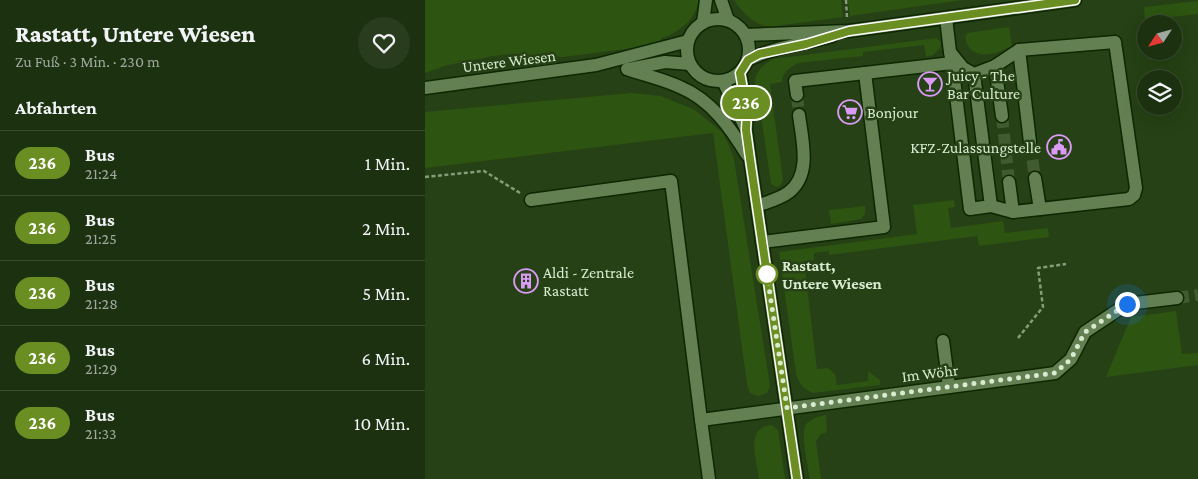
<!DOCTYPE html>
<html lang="de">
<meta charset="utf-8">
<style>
:root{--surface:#1c3110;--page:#293d1e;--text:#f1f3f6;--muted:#a0a99f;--line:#3a4c30}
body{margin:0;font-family:"Crimson Pro",serif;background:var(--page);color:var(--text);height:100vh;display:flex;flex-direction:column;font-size:19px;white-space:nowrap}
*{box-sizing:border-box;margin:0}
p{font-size:16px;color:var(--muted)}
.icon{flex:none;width:28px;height:28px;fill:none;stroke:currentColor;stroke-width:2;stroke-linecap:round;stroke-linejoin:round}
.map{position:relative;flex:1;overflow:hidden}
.drawer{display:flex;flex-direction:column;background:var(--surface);width:425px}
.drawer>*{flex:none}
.badge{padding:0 10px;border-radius:16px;font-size:18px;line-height:32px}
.needle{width:32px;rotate:234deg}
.controls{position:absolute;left:712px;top:15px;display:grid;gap:10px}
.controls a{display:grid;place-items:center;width:45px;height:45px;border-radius:50%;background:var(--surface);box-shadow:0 5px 20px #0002,0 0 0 1px var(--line);font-size:25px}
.you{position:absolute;width:25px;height:25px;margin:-12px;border:4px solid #fff;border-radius:50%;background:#1a73e8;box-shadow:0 0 0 8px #1a73e833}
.map>.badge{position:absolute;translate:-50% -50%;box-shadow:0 0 0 2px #fff}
h2{padding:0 15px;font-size:19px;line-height:45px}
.round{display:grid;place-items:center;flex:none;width:52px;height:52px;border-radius:26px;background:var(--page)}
.head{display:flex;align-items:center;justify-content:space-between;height:85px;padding:0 15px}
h1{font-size:24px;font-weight:800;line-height:38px}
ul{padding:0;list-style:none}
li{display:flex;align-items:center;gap:15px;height:65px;padding:0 15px;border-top:1px solid var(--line)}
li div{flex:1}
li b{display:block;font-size:19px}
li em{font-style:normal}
li .badge{min-width:55px;font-weight:700;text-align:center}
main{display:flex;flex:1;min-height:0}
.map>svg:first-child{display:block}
.green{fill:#2d5411}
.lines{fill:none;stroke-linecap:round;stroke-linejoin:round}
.minor-tunnel{stroke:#415a31;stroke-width:12;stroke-dasharray:12 6;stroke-linecap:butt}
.minor-casing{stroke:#0e2700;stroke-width:15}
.path{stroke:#879c7b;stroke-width:2.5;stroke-dasharray:4 2.5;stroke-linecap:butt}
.minor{stroke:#628052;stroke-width:12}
.line-casing{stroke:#fff;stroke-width:11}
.line{stroke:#6b8e23;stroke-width:8}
.walk{stroke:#d9ead1;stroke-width:5;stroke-dasharray:0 9}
.stop-dot{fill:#fff;stroke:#6b8e23;stroke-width:2.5}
.labels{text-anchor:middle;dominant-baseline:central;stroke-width:5;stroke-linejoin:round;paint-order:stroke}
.street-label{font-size:16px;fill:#d9ead1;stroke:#264115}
.poi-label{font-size:16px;fill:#d9ead1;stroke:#264115;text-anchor:start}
.stop-label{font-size:16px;font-weight:bold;fill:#d9ead1;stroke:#264115;text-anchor:start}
</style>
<main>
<section class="drawer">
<div class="head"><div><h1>Rastatt, Untere Wiesen</h1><p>Zu Fuß · 3 Min. · 230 m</p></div><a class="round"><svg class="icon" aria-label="heart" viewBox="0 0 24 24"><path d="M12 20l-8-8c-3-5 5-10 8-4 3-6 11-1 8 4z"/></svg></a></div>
<h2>Abfahrten</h2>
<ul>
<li><span class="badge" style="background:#6b8e23;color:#fff">236</span><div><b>Bus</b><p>21:24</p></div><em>1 Min.</em></li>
<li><span class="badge" style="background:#6b8e23;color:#fff">236</span><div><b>Bus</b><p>21:25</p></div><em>2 Min.</em></li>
<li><span class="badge" style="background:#6b8e23;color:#fff">236</span><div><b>Bus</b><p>21:28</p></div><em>5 Min.</em></li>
<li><span class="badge" style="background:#6b8e23;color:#fff">236</span><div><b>Bus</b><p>21:29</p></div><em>6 Min.</em></li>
<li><span class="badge" style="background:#6b8e23;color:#fff">236</span><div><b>Bus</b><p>21:33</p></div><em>10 Min.</em></li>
</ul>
</section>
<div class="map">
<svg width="773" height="479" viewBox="0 0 773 479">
<rect width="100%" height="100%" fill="#264115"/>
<!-- green -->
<g class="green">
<path d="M0 0H274C270 20 255 32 237 38L233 45 138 57 88 54 68 56 23 65 0 73Z"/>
<path d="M309 0H416L418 17 344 27C329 24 317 13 309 0Z"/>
<path d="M423 0H538L425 16Z"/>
<path d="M773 1V14L720 20 719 7Z"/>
<path d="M584 27 587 46C570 55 544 63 540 36L542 33Z"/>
<path d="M512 38 516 43 515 48 508 55 501 57 499 45 438 52V56L373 63C365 67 357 72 357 82L345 84 358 180 355 186 351 187 346 184 333 95C325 78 334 67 348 59Z"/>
<path d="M206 93 236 96 270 110 297 132 303 143 309 159 345 386 342 393 333 396 325 393 322 384 288 133 0 168V112Z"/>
<path d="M529 200 530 207 523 208 526 228 578 221 580 233 623 228 624 237 554 246 552 236 404 255V251L389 253V260L379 261 392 369 403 368 410 374 412 385 443 381V371L455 380V385L388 393C378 389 373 383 371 373L354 252 492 234 488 205Z"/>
<path d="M440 206V214L436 219 406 224 404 210Z"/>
<path d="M751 311 757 354 773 353V365L681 377 706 317Z"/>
<path d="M401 415 402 432 395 435 391 441 396 479H385C383 468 376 436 380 426 384 419 394 416 401 415Z"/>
<path d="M347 425 353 430 360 479H334C332 460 319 427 347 425Z"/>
</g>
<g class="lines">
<!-- minor-tunnel -->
<g class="minor-tunnel">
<path d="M372 95 374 115"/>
<path d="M577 116 584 182"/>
<path d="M605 142 610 178"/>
<path d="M752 298 773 295"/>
</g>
<!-- minor casing -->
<g class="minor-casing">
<g id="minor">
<path d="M296 0 303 20"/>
<path d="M521 18 525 52"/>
<circle cx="293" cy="50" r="31"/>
<path d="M278 23 281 0"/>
<path d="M321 35 424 31 650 0"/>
<path d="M594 50 605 142"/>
<path d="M323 60C348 47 379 44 407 36"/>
<path d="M527 63 545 209 566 206 549 74"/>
<path d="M570 66 577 116"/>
<path d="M202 69C219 75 238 79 255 87 286 100 305 127 322 155"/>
<path d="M204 69 240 62 265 64"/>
<path d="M315 73 322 111 321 130 325 159 372 479"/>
<path d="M298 81 320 127"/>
<path d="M0 88 171 65 263 41"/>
<path d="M372 95 370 81 527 63 525 52 538 68 549 74 570 66 594 50 690 42 711 188 709 195 704 199 588 212 566 206"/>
<path d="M610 178 615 209"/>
<path d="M584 182 588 212"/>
<path d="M106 200 246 181 276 420"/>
<path d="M332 206C342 202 355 199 364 192 387 174 377 140 374 115"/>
<path d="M337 242 459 227 440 73"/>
<path d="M518 341 524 387"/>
<path d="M284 479 276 420 630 373 646 359 660 332 702 304 752 298"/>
</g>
</g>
<!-- path -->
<g class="path">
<path d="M421 0 422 18"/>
<path d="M0 177 59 171 95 193"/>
<path d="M593 338 618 307 613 268 641 264"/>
</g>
<!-- minor -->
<use href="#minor" class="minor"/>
</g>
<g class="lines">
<!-- line casing -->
<g class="line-casing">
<path id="line" d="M372 479 325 159 321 130 322 111 315 73 323 60 334 54 381 44 424 31 650 0"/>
</g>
<!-- line -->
<use href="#line" class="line"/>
<!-- walk -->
<path class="walk" d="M342 274 362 408 630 373 646 359 660 332 702 304"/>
</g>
<!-- icons -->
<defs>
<g id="bar-ring" transform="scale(1.25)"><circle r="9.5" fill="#264115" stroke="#da9af6" stroke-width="1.5"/><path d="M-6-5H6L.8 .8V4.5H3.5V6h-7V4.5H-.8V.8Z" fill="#da9af6"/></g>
<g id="supermarket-ring" transform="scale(1.25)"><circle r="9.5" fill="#264115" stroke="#da9af6" stroke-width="1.5"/><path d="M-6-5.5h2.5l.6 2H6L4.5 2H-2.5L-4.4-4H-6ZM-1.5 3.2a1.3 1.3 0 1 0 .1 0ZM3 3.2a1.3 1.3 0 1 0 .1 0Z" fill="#da9af6"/></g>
<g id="civic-ring" transform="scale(1.25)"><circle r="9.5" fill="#264115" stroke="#da9af6" stroke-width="1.5"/><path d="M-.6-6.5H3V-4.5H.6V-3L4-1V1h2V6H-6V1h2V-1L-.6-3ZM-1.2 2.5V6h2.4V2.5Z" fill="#da9af6"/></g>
<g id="building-ring" transform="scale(1.25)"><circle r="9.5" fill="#264115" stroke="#da9af6" stroke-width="1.5"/><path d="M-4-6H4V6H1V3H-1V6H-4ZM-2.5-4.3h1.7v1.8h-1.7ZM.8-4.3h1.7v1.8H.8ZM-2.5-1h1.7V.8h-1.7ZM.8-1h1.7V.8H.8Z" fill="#da9af6"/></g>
</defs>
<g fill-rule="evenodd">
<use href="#bar-ring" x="505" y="84"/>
<use href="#supermarket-ring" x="425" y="112"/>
<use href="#civic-ring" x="634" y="147"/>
<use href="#building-ring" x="101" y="281"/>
</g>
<!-- markers -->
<circle class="stop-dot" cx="342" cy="274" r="10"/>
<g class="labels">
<!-- street labels -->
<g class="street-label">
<text transform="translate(84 61) rotate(-7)">Untere Wiesen</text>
<text transform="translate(505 373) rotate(-7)">Im Wöhr</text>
</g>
<!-- poi labels -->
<g class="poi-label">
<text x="522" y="75">Juicy - The<tspan x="522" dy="18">Bar Culture</tspan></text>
<text x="442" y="112">Bonjour</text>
<text x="616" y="147" text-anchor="end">KFZ-Zulassungstelle</text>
<text x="118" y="272">Aldi - Zentrale<tspan x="118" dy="18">Rastatt</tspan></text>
</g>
<!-- stop labels -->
<g class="stop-label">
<text x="357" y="265">Rastatt,<tspan x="357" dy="18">Untere Wiesen</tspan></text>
</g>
</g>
</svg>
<div class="controls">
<a><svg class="needle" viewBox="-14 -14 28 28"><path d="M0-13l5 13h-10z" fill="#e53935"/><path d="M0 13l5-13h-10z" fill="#a0a99f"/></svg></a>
<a><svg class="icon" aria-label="layers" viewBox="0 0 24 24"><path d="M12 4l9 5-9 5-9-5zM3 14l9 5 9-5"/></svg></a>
</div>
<div class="you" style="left:702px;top:304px"></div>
<b class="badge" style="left:321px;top:103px;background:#6b8e23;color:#fff">236</b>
</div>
</main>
